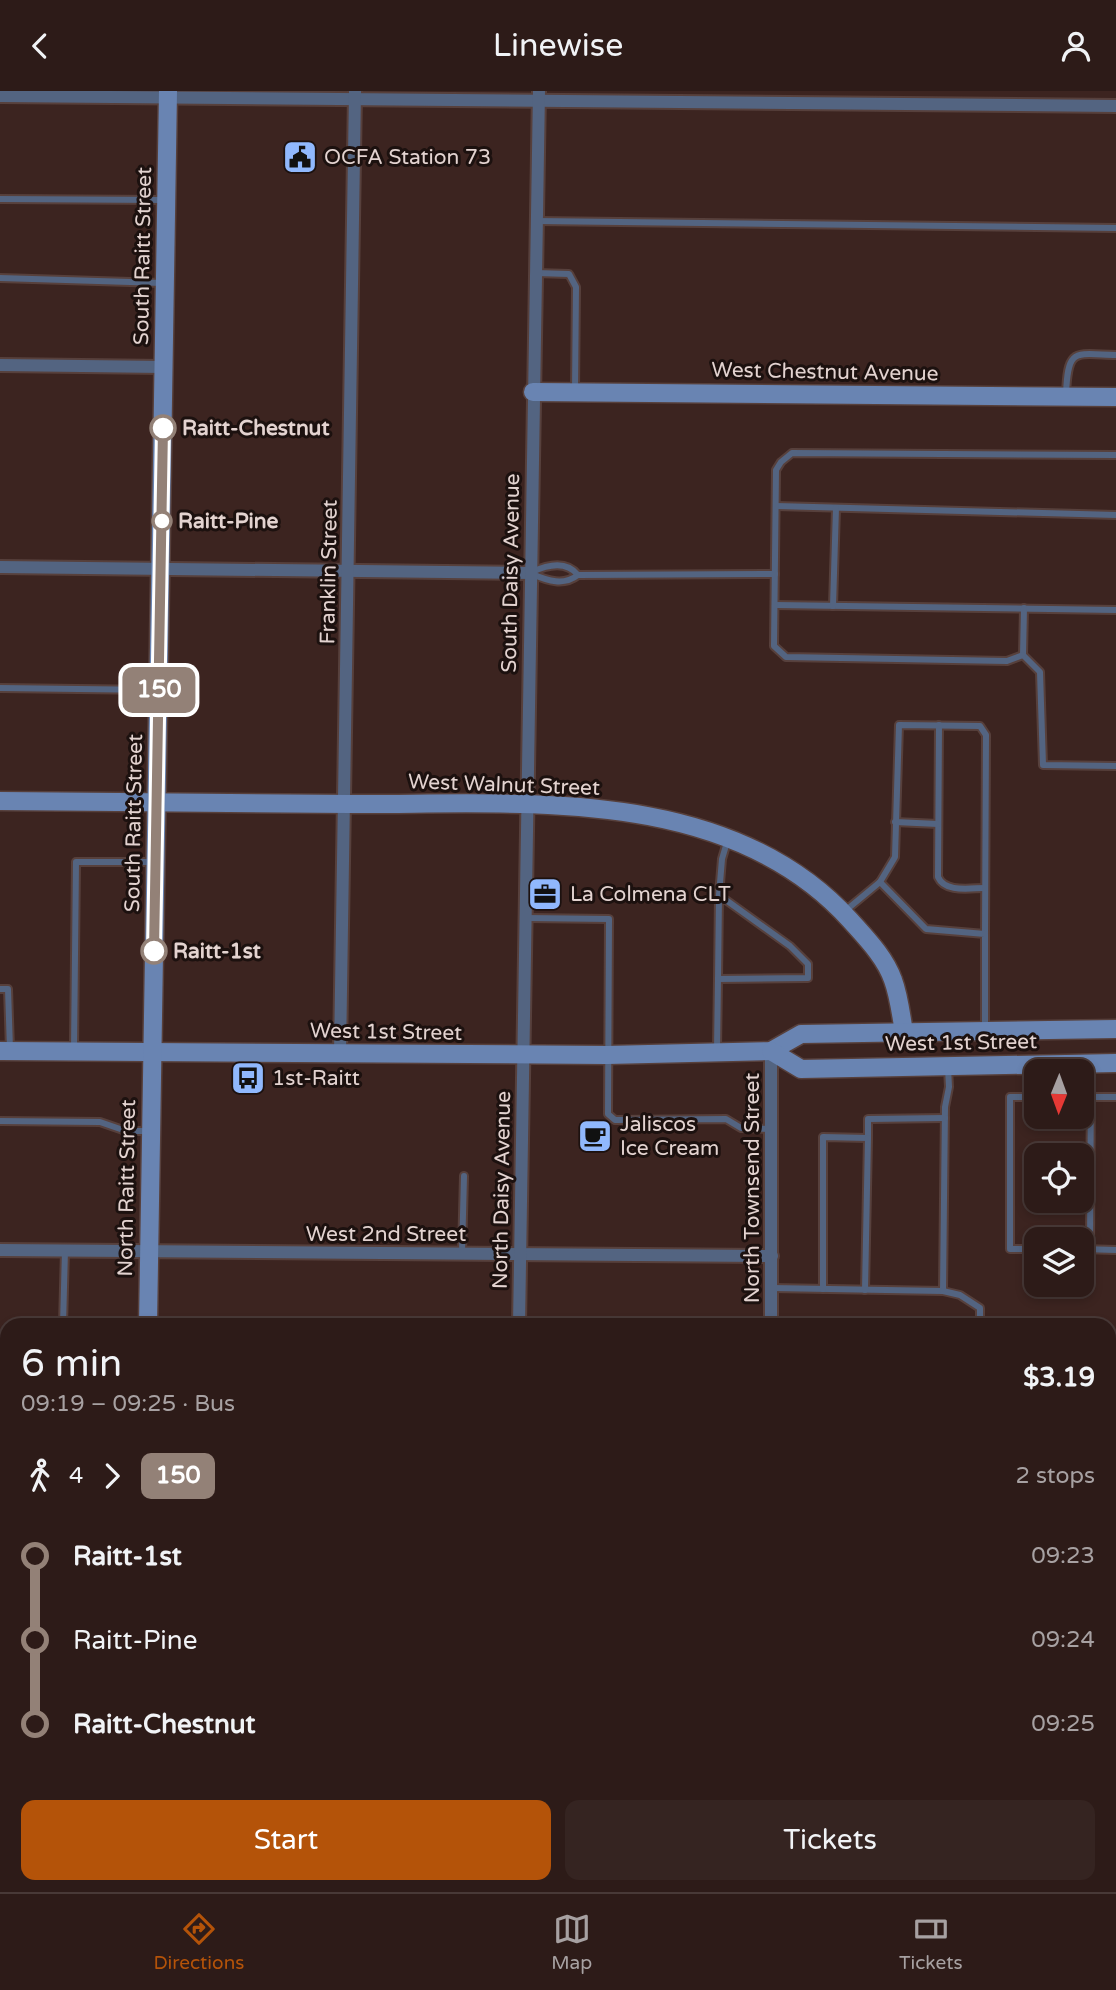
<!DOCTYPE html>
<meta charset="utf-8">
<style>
:root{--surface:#2d1b18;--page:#352421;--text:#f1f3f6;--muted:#a7a1a2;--line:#483937;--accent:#b45309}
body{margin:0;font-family:"Varela Round",sans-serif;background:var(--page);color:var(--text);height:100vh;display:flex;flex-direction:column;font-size:26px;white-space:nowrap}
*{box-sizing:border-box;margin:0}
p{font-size:23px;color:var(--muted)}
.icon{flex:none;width:38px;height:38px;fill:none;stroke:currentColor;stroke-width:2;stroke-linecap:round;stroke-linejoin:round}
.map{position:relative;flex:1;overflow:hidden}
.side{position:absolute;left:0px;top:1227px;width:1116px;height:576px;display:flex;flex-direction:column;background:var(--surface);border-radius:21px 21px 0 0;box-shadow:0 4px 10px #0003,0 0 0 2px var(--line)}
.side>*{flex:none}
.badge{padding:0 14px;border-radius:10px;font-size:24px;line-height:46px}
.needle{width:46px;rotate:181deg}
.buttons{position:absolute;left:1024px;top:968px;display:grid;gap:14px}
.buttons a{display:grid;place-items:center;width:70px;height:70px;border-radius:14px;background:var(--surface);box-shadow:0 4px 10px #0003,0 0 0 2px var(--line);font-size:35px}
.map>.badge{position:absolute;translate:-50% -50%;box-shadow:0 0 0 4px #fff}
.legs{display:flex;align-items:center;gap:10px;height:77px;padding:0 21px;font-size:23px}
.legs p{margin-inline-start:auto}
.headline{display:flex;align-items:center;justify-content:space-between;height:119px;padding:0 21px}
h1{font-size:38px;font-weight:600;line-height:52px}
.primary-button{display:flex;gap:14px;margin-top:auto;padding:14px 21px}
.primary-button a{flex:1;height:80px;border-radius:14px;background:var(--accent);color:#fff;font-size:28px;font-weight:600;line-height:80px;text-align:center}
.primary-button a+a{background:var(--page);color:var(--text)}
ul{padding:0 21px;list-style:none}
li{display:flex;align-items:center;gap:24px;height:84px;font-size:26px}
li i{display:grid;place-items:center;width:10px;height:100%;margin:0 9px;background:currentColor}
li i::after{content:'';width:18px;height:18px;margin:-9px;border:5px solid;border-radius:50%;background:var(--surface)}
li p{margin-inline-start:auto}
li:first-child i{background:linear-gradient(#0000 50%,currentColor 0)}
li:last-child i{background:linear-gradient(currentColor 50%,#0000 0)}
header{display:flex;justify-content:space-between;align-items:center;height:91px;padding:0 21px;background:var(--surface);font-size:32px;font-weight:600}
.tab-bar{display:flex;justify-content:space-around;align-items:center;height:98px;border-top:2px solid var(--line);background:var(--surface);font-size:19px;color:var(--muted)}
.tab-bar a{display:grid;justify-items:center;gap:4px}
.tab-bar .selected{color:var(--accent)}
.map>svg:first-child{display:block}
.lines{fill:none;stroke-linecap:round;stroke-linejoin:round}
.lane-casing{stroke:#57403c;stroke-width:10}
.street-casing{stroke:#57403c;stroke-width:16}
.secondary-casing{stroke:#57403c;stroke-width:21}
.lane{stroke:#536481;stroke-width:6}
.street{stroke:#536481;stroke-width:12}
.secondary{stroke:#6984b2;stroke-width:18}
.tram{stroke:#978480;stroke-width:2}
.line-1-casing{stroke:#fff;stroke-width:16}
.line-1{stroke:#938177;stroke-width:10}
.stop-1-dot{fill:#fff;stroke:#938177;stroke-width:3.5}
.labels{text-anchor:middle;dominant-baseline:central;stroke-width:6;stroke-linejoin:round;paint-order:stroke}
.poi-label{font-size:21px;fill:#e3d3d0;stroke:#1c110f;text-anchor:start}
.street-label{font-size:21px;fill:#e3d3d0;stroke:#1c110f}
.stop-label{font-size:21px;font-weight:bold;fill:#e3d3d0;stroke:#1c110f;text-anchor:start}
</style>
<header><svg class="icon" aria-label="back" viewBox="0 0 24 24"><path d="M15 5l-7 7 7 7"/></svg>Linewise<svg class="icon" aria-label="person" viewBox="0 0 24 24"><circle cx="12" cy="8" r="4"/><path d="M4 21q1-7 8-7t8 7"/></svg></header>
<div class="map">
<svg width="1116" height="1801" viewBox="0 0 1116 1801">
<rect width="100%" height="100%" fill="#3c2420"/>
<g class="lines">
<!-- lane casing -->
<g class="lane-casing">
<g id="lane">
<path d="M0 108 164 109"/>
<path d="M537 130 1116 137"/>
<path d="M536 182 569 183 576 196 575 300"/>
<path d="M0 187 163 192"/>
<path d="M1066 303C1068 256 1074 263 1116 264"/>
<path d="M776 415 1116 424"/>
<path d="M532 481C547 474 566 469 578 484"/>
<path d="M532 483C548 490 564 495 578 484L775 483"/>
<path d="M775 514 1116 519"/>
<path d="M833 515 836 417"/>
<path d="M1024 517 1023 564 1040 581 1043 674 1116 675"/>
<path d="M1023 564 1007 570 786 566 774 555 776 379 781 371 792 362 1116 364"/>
<path d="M0 597 157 599"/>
<path d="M939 634 938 786C945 802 970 797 985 797"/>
<path d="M895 731 938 733"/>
<path d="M880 791 895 766 899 634 980 635 986 644 985 843"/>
<path d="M719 804 722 768 727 751"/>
<path d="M845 820 880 791 926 838 985 843V937"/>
<path d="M527 827 609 828 608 1023 615 1029 726 1028 741 1037 771 1038"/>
<path d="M0 898H8L10 958"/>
<path d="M74 958 76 771H154"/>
<path d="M717 959 718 888 808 887V873L790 855 719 804 718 888"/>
<path d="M1036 1006H1010V1158H1036"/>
<path d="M1082 1006H1116"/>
<path d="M0 1030 100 1031 126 1040H147"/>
<path d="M1082 1158 1116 1159"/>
<path d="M1090 1158 1091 974"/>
<path d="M462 1162 464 1085"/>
<path d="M772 1197 943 1200 945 1016 949 996 948 977"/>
<path d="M823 1198V1046L868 1047V1028L945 1027"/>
<path d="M865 1199 868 1047"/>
<path d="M943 1200 960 1204 980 1217V1234"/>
<path d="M63 1234 65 1159"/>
<path d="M1110 1739H1116"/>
<path d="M70 1801V1796"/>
<path d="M495 1801V1796"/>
<path d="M849 1801V1796"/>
<path d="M939 1801V1796"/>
</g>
</g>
<!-- street casing -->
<g class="street-casing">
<g id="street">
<path d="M0 5 1116 15"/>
<path d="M0 274 164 276"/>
<path d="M0 476 531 482"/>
<path d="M340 963 355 1"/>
<path d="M0 1159 772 1165"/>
<path d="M519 1234 539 0"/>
<path d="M771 1234V960"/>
<path d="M0 1372H7"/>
</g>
</g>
<!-- secondary casing -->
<g class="secondary-casing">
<g id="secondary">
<path d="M533 301 1116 306"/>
<path d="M0 710C117 711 233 712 350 713 517 714 726 692 850 829 866 847 885 866 893 889 899 905 901 924 904 941"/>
<path d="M0 960 607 964 771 960 801 943 1116 938"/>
<path d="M771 960 801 978 1116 972"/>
<path d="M148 1234 168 0"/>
<path d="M0 1589H7"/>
<path d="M0 1610H7"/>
<path d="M143 1796V1801"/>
</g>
</g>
<!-- lane -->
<use href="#lane" class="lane"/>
<!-- street -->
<use href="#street" class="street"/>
<!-- secondary -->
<use href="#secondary" class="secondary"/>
<!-- tram -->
<g class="tram">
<path d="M0 1593 7 1592"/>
<path d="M0 1607H7"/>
<path d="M1110 1610H1116"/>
<path d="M1110 1622H1116"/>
</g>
</g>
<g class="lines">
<!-- line-1 casing -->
<g class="line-1-casing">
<path id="line-1" d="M154 860 163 337"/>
</g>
<!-- line-1 -->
<use href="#line-1" class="line-1"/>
</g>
<!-- icons -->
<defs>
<g id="civic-square" transform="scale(1.75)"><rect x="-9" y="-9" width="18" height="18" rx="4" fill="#90b8fd" stroke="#1c110f"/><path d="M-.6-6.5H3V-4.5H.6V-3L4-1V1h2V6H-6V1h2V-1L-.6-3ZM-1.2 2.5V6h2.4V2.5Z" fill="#111"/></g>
<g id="office-square" transform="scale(1.75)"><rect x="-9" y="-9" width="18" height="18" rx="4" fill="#90b8fd" stroke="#1c110f"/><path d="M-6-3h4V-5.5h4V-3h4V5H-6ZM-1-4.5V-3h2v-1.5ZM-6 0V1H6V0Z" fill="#111"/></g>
<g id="bus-square" transform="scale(1.75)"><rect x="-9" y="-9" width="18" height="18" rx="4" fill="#90b8fd" stroke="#1c110f"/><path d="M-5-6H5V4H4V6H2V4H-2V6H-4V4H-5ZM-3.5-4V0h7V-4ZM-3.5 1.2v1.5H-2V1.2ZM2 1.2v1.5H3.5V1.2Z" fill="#111"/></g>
<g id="cafe-square" transform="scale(1.75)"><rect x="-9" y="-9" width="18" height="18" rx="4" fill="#90b8fd" stroke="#1c110f"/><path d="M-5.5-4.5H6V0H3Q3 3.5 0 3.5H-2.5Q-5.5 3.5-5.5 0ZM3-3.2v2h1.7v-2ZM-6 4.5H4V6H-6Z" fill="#111"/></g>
</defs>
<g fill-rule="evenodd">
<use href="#civic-square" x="300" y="66"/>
<use href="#office-square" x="545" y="803"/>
<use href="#bus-square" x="248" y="987"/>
<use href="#cafe-square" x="595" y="1045"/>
</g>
<!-- markers -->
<g class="stop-1-dot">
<circle cx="163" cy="337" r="12"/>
<circle cx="162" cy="430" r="9"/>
<circle cx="154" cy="860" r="12"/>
</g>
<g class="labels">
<!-- poi labels -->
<g class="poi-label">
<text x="324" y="66">OCFA Station 73</text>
<text x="570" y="803">La Colmena CLT</text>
<text x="272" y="987">1st-Raitt</text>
<text x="620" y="1033">Jaliscos<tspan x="620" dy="24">Ice Cream</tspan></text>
</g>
<!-- street labels -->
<g class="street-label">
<text transform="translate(143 165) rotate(-89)">South Raitt Street</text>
<text transform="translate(825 281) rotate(1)">West Chestnut Avenue</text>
<text transform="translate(329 481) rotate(-89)">Franklin Street</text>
<text transform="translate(511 482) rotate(-89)">South Daisy Avenue</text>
<text transform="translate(504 694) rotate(2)">West Walnut Street</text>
<text transform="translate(134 732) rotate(-89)">South Raitt Street</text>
<text transform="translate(386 941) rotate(1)">West 1st Street</text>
<text transform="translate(961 952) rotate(-1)">West 1st Street</text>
<text transform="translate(127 1097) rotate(-89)">North Raitt Street</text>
<text transform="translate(752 1097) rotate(-90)">North Townsend Street</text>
<text transform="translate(502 1099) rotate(-89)">North Daisy Avenue</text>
<text x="386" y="1143">West 2nd Street</text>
</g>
<!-- stop labels -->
<g class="stop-label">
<text x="182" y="337">Raitt-Chestnut</text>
<text x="178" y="430">Raitt-Pine</text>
<text x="173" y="860">Raitt-1st</text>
</g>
</g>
</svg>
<div class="buttons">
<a><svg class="needle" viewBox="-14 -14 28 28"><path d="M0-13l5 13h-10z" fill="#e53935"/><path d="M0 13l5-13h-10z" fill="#a7a1a2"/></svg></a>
<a><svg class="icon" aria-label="locate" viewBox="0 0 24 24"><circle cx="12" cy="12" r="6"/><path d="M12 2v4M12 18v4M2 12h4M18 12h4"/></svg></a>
<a><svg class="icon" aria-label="layers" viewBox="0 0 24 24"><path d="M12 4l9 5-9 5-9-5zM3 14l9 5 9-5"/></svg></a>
</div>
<b class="badge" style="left:159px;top:599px;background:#938177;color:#fff">150</b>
<section class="side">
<div class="headline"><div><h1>6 min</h1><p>09:19 – 09:25 · Bus</p></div><b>$3.19</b></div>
<div class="legs"><svg class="icon" aria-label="walk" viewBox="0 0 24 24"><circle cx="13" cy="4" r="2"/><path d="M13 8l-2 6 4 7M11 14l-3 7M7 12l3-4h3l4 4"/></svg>4<svg class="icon" aria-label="forward" viewBox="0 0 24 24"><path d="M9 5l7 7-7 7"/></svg><b class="badge" style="background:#938177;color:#fff">150</b><p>2 stops</p></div>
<ul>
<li><i style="color:#938177"></i><b>Raitt-1st</b><p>09:23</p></li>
<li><i style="color:#938177"></i><span>Raitt-Pine</span><p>09:24</p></li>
<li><i style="color:#938177"></i><b>Raitt-Chestnut</b><p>09:25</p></li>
</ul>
<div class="primary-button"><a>Start</a><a>Tickets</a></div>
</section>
</div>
<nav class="tab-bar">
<a class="selected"><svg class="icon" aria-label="directions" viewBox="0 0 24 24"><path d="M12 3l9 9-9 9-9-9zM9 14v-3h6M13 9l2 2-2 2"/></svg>Directions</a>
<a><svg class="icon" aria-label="map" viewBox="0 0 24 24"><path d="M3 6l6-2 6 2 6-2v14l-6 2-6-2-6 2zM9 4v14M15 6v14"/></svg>Map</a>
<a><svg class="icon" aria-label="tickets" viewBox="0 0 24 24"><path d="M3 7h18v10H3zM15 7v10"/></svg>Tickets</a>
</nav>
